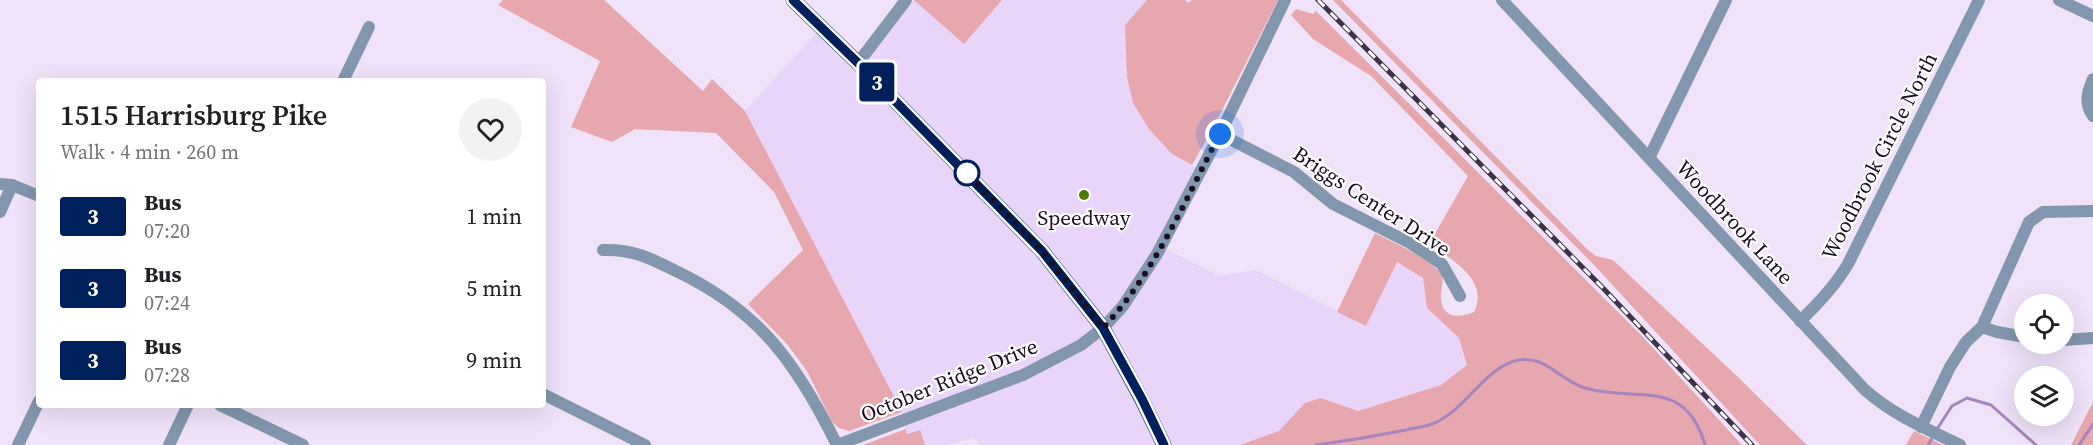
<!DOCTYPE html>
<meta charset="utf-8">
<style>
:root{--surface:#fff;--page:#f2f2f2;--text:#202124;--muted:#757577}
body{margin:0;font-family:"Source Serif 4",serif;background:var(--page);color:var(--text);height:100vh;display:flex;flex-direction:column;font-size:22px;white-space:nowrap}
*{box-sizing:border-box;margin:0}
p{font-size:20px;color:var(--muted)}
.icon{flex:none;width:33px;height:33px;fill:none;stroke:currentColor;stroke-width:2;stroke-linecap:round;stroke-linejoin:round}
.map{position:relative;flex:1;overflow:hidden}
.sheet{position:absolute;left:36px;top:78px;width:510px;height:330px;display:flex;flex-direction:column;background:var(--surface);border-radius:6px;box-shadow:0 6px 24px #0002}
.sheet>*{flex:none}
.badge{padding:0 12px;border-radius:4px;font-size:21px;line-height:39px}
.tools{position:absolute;left:2014px;top:294px;display:grid;gap:12px}
.tools a{display:grid;place-items:center;width:60px;height:60px;border-radius:50%;background:var(--surface);box-shadow:0 6px 24px #0002;font-size:30px}
.you{position:absolute;width:30px;height:30px;margin:-15px;border:4px solid #fff;border-radius:50%;background:#1a73e8;box-shadow:0 0 0 9px #1a73e833}
.map>.badge{position:absolute;translate:-50% -50%;box-shadow:0 0 0 3px #fff}
.round{display:grid;place-items:center;flex:none;width:63px;height:63px;border-radius:32px;background:var(--page)}
.head{display:flex;align-items:center;justify-content:space-between;height:102px;padding:0 24px}
h1{font-size:28px;font-weight:600;line-height:45px}
ul{padding:0;list-style:none}
li{display:flex;align-items:center;gap:18px;height:72px;padding:0 24px}
li div{flex:1}
li b{display:block;font-size:22px}
li em{font-style:normal}
li .badge{min-width:66px;font-weight:700;text-align:center}
.map>svg:first-child{display:block}
.built{fill:#e9d4fa}
.green{fill:#e6a7ae}
.lines{fill:none;stroke-linecap:round;stroke-linejoin:round}
.stream{stroke:#a786bf;stroke-width:3}
.minor{stroke:#8297ad;stroke-width:12}
.major{stroke:#2e537a;stroke-width:15}
.rail-casing{stroke:#3e3247;stroke-width:5}
.rail{stroke:#fff;stroke-width:3;stroke-dasharray:9;stroke-linecap:butt}
.line-casing{stroke:#fff;stroke-width:14}
.line{stroke:#00205b;stroke-width:9}
.walk{stroke:#1b0f23;stroke-width:6;stroke-dasharray:0 10.8}
.stop-dot{fill:#fff;stroke:#00205b;stroke-width:3}
.poi-dot{fill:#4e7c03;stroke:#fff;stroke-width:2}
.labels{text-anchor:middle;dominant-baseline:central;stroke-width:4.5;stroke-linejoin:round;paint-order:stroke}
.street-label{font-size:21px;fill:#1b0f23;stroke:#fff}
.poi-label{font-size:21px;fill:#1b0f23;stroke:#fff}
</style>
<div class="map">
<svg width="2093" height="445" viewBox="0 0 2093 445">
<rect width="100%" height="100%" fill="#efe2f9"/>
<!-- built -->
<path class="built" d="M914 0 964 44 1002 0H1147L1172 154 1202 171 1165 248 1219 276 1256 270 1366 326 1396 262 1423 278 1427 308 1459 338 1467 365 1441 385 1358 411 1321 398 1306 403 1279 431 1240 445H981L973 438 948 445H925L920 430 907 434 902 412 745 111 817 32 856 72Z"/>
<!-- green -->
<g class="green">
<path d="M503 0H604L703 91 712 79 745 111 902 412 849 431 839 428 832 422 807 371 786 343 748 304 803 250 774 192 716 133 635 129 612 142 571 127 600 61 498 5Z"/>
<path d="M914 0H1002L964 44Z"/>
<path d="M1147 0H1185L1188 3 1192 0H1278L1215 124 1192 165 1172 154 1149 129 1133 103 1127 77 1125 25Z"/>
<path d="M1333 0H1341L1588 250 1596 256 1613 260 1739 378 1807 445H1760L1594 265Z"/>
<path d="M1296 9 1313 14 1316 11 1642 336 1742 445H1240L1279 431 1305 403 1321 398 1358 411 1441 385 1467 365 1459 338 1427 308 1423 278 1397 262 1366 326 1337 312 1375 233C1395 244 1419 253 1437 269 1448 278 1439 288 1441 300 1443 319 1461 318 1474 312 1490 280 1451 259 1429 244L1468 176 1371 76 1313 39 1291 15Z"/>
<path d="M2093 402V445H2071Z"/>
<path d="M906 429 907 434 920 430 925 445H863Z"/>
<path d="M1914 431 1943 445H1906Z"/>
</g>
<g class="lines">
<!-- stream -->
<g class="stream">
<path d="M1937 429 1952 406 1967 398 1991 405 2036 445"/>
<path d="M1316 445C1346 441 1376 436 1406 430 1414 428 1424 427 1432 424 1465 412 1486 365 1519 360 1547 356 1562 382 1585 388 1637 403 1685 376 1705 445"/>
<path d="M1928 445 1934 435"/>
<path d="M2079 445 2093 424"/>
</g>
<!-- minor -->
<g class="minor">
<path d="M1502 0 1865 390C1895 416 1925 428 1960 445"/>
<path d="M2059 0 2093 16"/>
<path d="M858 63 906 0"/>
<path d="M2093 79C2087 93 2084 103 2093 116"/>
<path d="M343 81 369 27"/>
<path d="M1220 134 1294 172 1333 204 1410 243 1442 264 1460 296"/>
<path d="M1649 158 1726 0"/>
<path d="M0 184 12 185 39 196"/>
<path d="M0 212 12 185"/>
<path d="M603 250C633 249 650 258 676 271 760 311 797 364 837 445"/>
<path d="M1800 321C1819 303 1835 286 1848 264L1979 0"/>
<path d="M1982 327 1997 332 2025 337"/>
<path d="M2064 340 2093 338"/>
<path d="M543 394 645 445"/>
<path d="M220 405 303 445"/>
<path d="M1921 427 1950 367 1966 342 1982 327 2029 222 2043 212 2093 211"/>
<path d="M18 445 39 401"/>
<path d="M169 445 188 405"/>
<path d="M837 445 1023 375 1081 345 1103 328 1123 306 1157 254 1220 134 1285 0"/>
</g>
<!-- major -->
<path class="major" d="M793 0 858 63 1042 251 1103 328 1142 400 1164 445"/>
<!-- rail casing -->
<g class="rail-casing">
<path id="rail" d="M1318 0 1602 287 1752 445"/>
</g>
<!-- rail -->
<use href="#rail" class="rail"/>
</g>
<g class="lines">
<!-- line casing -->
<g class="line-casing">
<path id="line" d="M793 0 858 63 1042 251 1103 328 1142 399 1164 445"/>
</g>
<!-- line -->
<use href="#line" class="line"/>
<!-- walk -->
<path class="walk" d="M967 173 965 171 1042 251 1103 328C1155 273 1185 200 1220 134"/>
</g>
<!-- markers -->
<circle class="stop-dot" cx="967" cy="173" r="12"/>
<circle class="poi-dot" cx="1084" cy="195" r="6"/>
<g class="labels">
<!-- street labels -->
<g class="street-label">
<text transform="translate(1879 156) rotate(-63)">Woodbrook Circle North</text>
<text transform="translate(1372 201) rotate(33)">Briggs Center Drive</text>
<text transform="translate(1735 222) rotate(47)">Woodbrook Lane</text>
<text transform="translate(949 380) rotate(-22)">October Ridge Drive</text>
</g>
<!-- poi labels -->
<g class="poi-label">
<text x="1084" y="217">Speedway</text>
</g>
</g>
</svg>
<div class="tools">
<a><svg class="icon" aria-label="locate" viewBox="0 0 24 24"><circle cx="12" cy="12" r="6"/><path d="M12 2v4M12 18v4M2 12h4M18 12h4"/></svg></a>
<a><svg class="icon" aria-label="layers" viewBox="0 0 24 24"><path d="M12 4l9 5-9 5-9-5zM3 14l9 5 9-5"/></svg></a>
</div>
<div class="you" style="left:1220px;top:134px"></div>
<b class="badge" style="left:877px;top:82px;background:#00205b;color:#fff">3</b>
<section class="sheet">
<div class="head"><div><h1>1515 Harrisburg Pike</h1><p>Walk · 4 min · 260 m</p></div><a class="round"><svg class="icon" aria-label="heart" viewBox="0 0 24 24"><path d="M12 20l-8-8c-3-5 5-10 8-4 3-6 11-1 8 4z"/></svg></a></div>
<ul>
<li><span class="badge" style="background:#00205b;color:#fff">3</span><div><b>Bus</b><p>07:20</p></div><em>1 min</em></li>
<li><span class="badge" style="background:#00205b;color:#fff">3</span><div><b>Bus</b><p>07:24</p></div><em>5 min</em></li>
<li><span class="badge" style="background:#00205b;color:#fff">3</span><div><b>Bus</b><p>07:28</p></div><em>9 min</em></li>
</ul>
</section>
</div>
